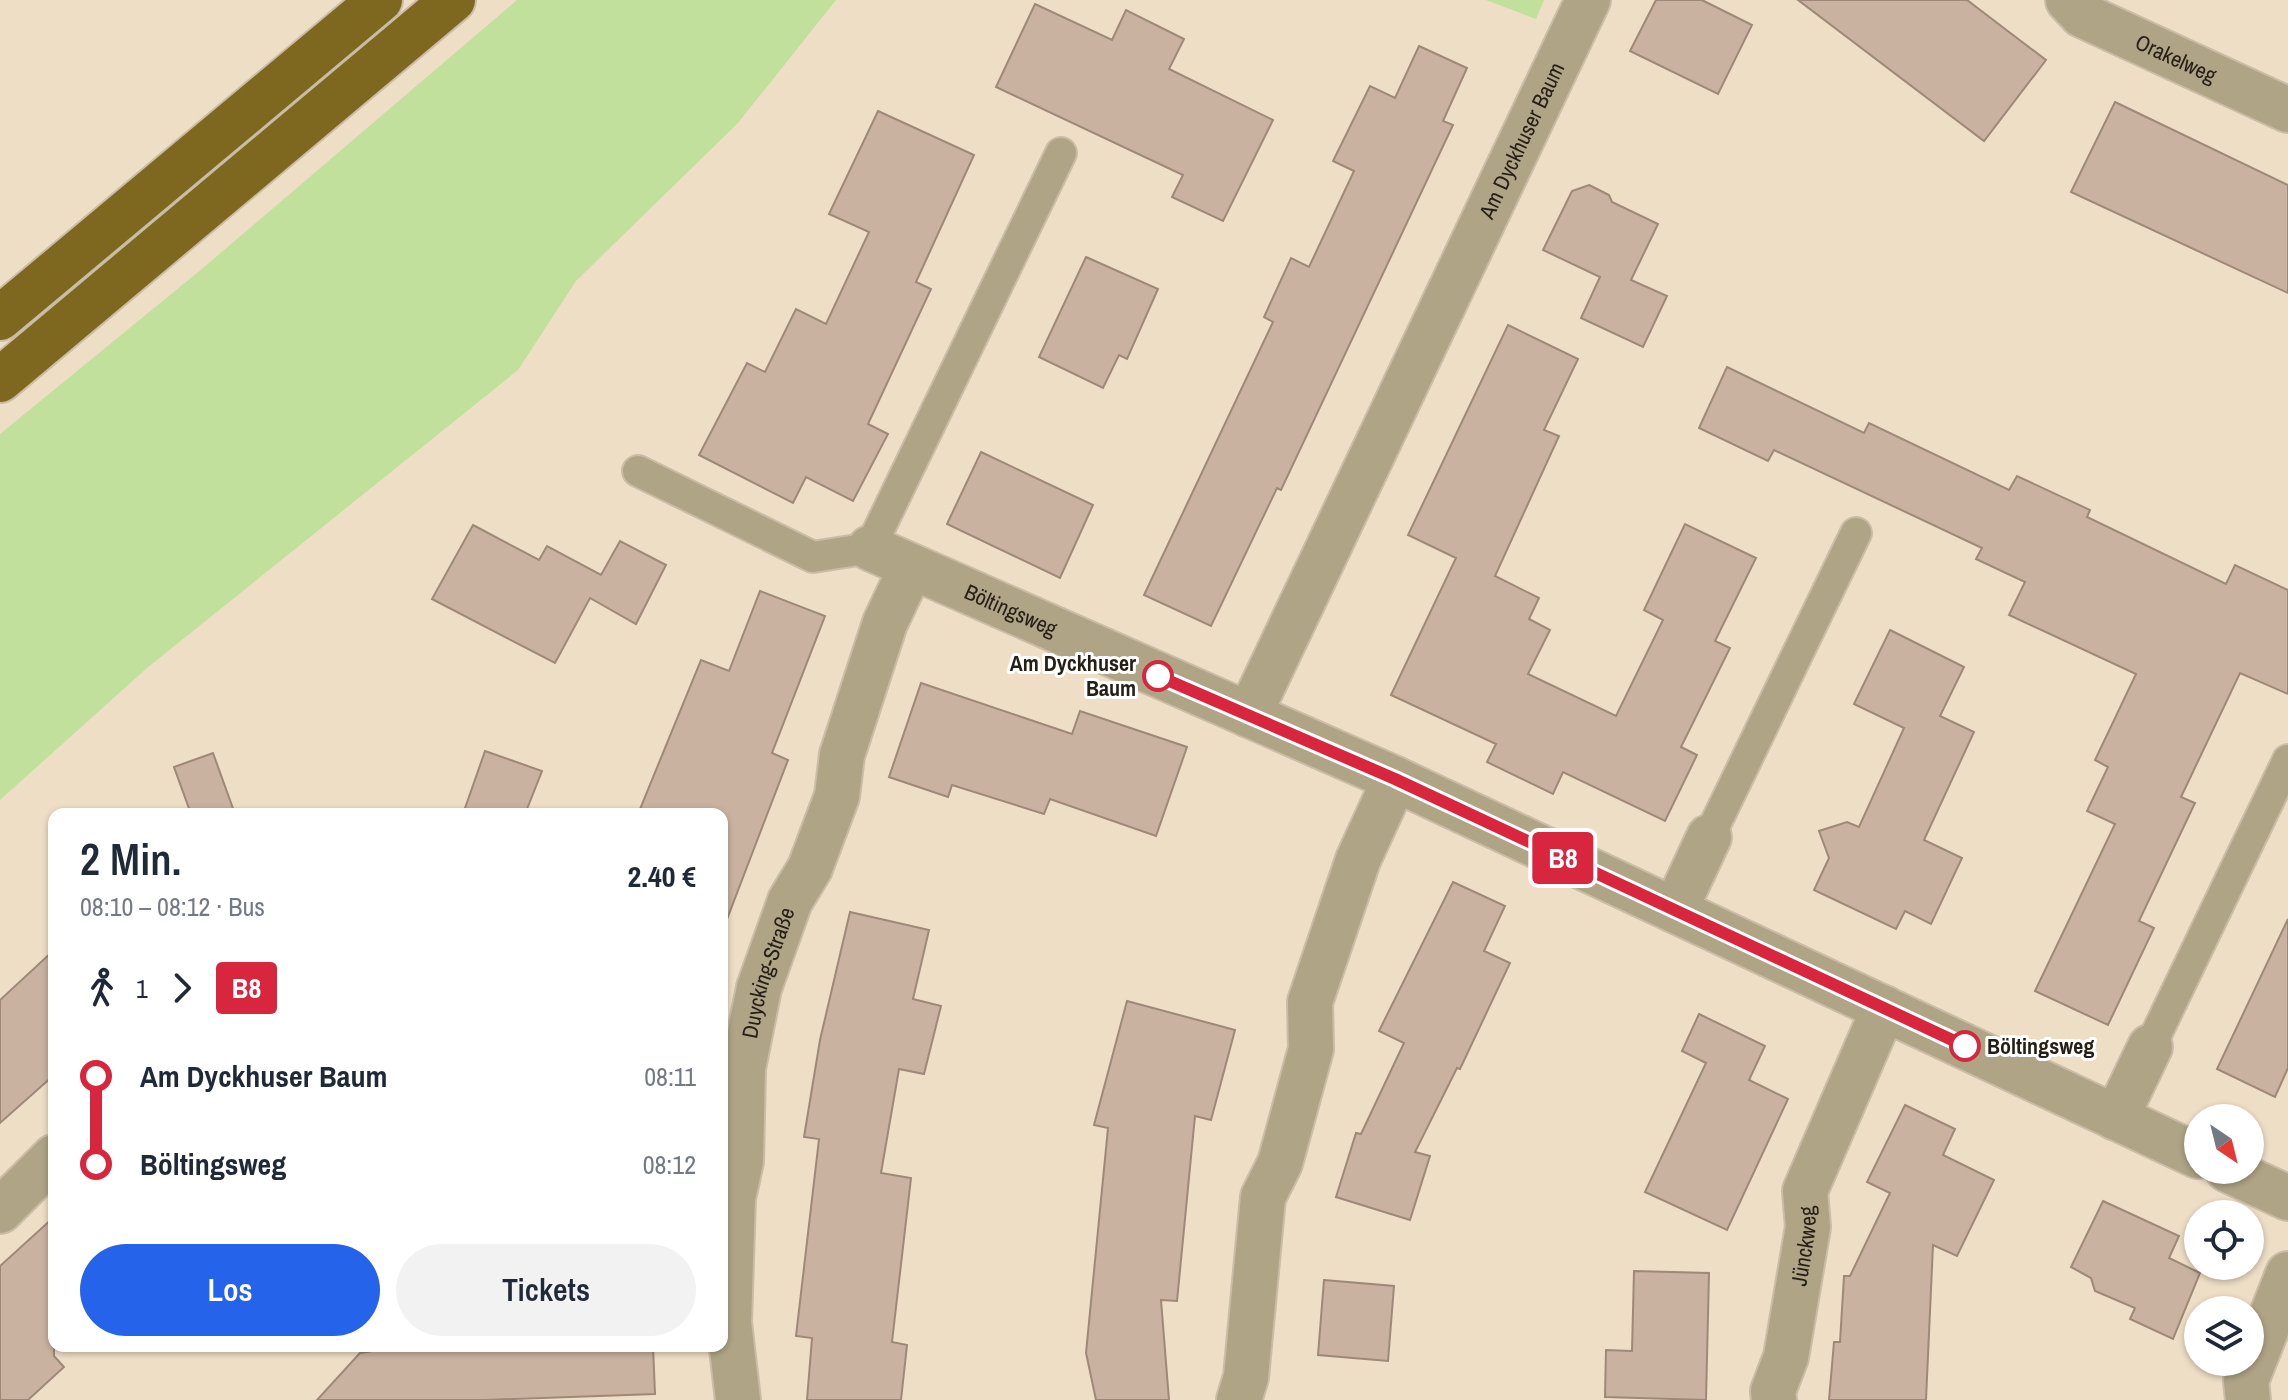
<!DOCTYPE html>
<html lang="de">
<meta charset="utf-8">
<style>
:root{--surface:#fff;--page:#f2f2f3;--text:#1f2937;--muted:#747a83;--accent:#2563eb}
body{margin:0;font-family:"Archivo Narrow",sans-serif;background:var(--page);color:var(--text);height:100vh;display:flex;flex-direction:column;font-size:30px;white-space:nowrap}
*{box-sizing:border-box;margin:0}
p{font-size:26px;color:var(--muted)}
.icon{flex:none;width:44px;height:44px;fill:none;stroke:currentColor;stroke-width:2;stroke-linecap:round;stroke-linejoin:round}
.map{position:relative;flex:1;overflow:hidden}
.side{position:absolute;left:48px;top:808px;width:680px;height:544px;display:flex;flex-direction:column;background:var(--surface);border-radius:16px;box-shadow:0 2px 6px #0004}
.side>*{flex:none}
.badge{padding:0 16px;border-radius:6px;font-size:28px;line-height:52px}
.needle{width:52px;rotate:145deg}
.fabs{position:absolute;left:2184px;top:1104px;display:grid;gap:16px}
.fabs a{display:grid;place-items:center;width:80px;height:80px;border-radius:50%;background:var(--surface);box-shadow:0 2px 6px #0004;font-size:40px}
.map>.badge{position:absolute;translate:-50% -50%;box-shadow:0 0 0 4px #fff}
.legs{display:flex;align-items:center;gap:12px;height:88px;padding:0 32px;font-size:26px}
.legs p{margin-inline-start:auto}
.head{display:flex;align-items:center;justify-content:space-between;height:136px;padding:0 32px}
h1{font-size:44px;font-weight:600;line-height:60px}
.primary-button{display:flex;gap:16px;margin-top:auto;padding:16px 32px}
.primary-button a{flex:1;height:92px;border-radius:48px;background:var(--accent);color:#fff;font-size:32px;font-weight:600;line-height:92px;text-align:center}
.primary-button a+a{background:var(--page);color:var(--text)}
ul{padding:0 32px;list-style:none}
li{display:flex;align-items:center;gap:28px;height:88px;font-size:30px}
li i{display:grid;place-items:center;width:12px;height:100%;margin:0 10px;background:currentColor}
li i::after{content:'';width:20px;height:20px;margin:-10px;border:6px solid;border-radius:50%;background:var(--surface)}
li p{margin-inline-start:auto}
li:first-child i{background:linear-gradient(#0000 50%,currentColor 0)}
li:last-child i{background:linear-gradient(currentColor 50%,#0000 0)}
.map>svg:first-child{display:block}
.green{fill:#c1e09b}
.building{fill:#c9b2a0;stroke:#9e8877;stroke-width:2}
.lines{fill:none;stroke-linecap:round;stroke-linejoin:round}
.service-casing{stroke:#cabca6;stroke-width:34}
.minor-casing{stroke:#cabca6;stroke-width:48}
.trunk-casing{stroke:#cabca6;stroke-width:48}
.service{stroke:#afa486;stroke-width:30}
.minor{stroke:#afa486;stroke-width:44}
.trunk{stroke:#7e681f;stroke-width:44}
.line-1-casing{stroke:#fff;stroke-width:18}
.line-1{stroke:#d7263d;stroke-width:12}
.stop-1-dot{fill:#fff;stroke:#d7263d;stroke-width:4}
.labels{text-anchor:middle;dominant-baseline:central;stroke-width:6;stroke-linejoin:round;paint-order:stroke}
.street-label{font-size:22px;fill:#251f16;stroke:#fff}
.stop-label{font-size:22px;font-weight:bold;fill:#251f16;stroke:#fff;text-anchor:end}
</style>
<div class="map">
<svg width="2288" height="1400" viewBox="0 0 2288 1400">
<rect width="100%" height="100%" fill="#eedec6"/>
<!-- green -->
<g class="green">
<path d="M517 0H836L738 123 576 281 518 370 147 668 0 800V434L203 268Z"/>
<path d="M1486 0H1544L1536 19Z"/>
</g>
<!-- building -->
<g class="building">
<path d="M1656 0H1702L1752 25 1718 94 1630 51Z"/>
<path d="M1798 0H1967L2046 60 1984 141Z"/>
<path d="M1035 4 1112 40 1126 10 1184 39 1169 69 1273 120 1223 221 1172 197 1183 175 996 87Z"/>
<path d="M1419 46 1467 68 1443 121 1453 125 1281 490 1277 488 1211 626 1144 595 1273 322 1264 317 1291 258 1309 267 1354 171 1333 161 1370 86 1395 98Z"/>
<path d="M2115 102 2288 185V293L2071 192Z"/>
<path d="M878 111 974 155 916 282 931 289 868 424 888 434 853 501 806 477 793 503 699 455 747 363 765 372 796 309 826 324 869 232 829 214Z"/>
<path d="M1589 185 1609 195 1612 202 1658 224 1631 280 1667 296 1643 347 1581 318 1600 277 1543 250 1572 191Z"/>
<path d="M1086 257 1158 289 1127 359 1119 355 1103 388 1039 357Z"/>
<path d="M1508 325 1578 359 1544 430 1559 436 1495 576 1539 598 1529 619 1550 630 1528 674 1616 716 1663 620 1644 610 1685 524 1756 558 1715 641 1730 648 1681 747 1697 755 1665 821 1563 772 1553 794 1487 762 1496 744 1391 695 1456 558 1408 535Z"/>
<path d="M1727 367 1864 433 1869 423 2009 490 2017 476 2090 510 2087 517 2226 584 2235 565 2288 590V694L2240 673 2181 797 2195 803 2139 921 2154 928 2108 1025 2035 991 2115 824 2087 811 2108 767 2095 760 2136 674 2009 615 2025 582 1976 559 1982 548 1774 450 1768 461 1699 428Z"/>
<path d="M981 452 1093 505 1060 578 947 524Z"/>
<path d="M473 525 539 560 547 546 601 575 620 541 666 565 636 624 590 598 555 663 432 599Z"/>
<path d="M760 591 825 616 772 753 788 760 727 919 722 918V814H638L701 660 729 671Z"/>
<path d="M1890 630 1964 667 1940 716 1974 732 1924 840 1962 858 1931 924 1905 911 1896 929 1814 890 1829 858 1819 831 1847 822 1859 827 1904 728 1854 704Z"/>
<path d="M921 683 1072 734 1080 711 1187 747 1156 836 1050 799 1044 814 952 785 948 797 889 777Z"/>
<path d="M485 751 542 771 525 814H463Z"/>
<path d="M213 753 235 814H191L174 767Z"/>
<path d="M1453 882 1505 906 1484 951 1510 963 1460 1069 1457 1068 1415 1152 1430 1156 1410 1220 1336 1197 1356 1133 1361 1134 1404 1043 1379 1031Z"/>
<path d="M850 912 929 930 913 999 941 1006 924 1074 899 1069 881 1173 911 1178 892 1342 907 1345 901 1400H807L812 1338 796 1336 819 1139 804 1137 820 1040Z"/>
<path d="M2288 919V1068L2275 1097 2217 1069Z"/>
<path d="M54 950V1075L0 1123V1000Z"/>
<path d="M1127 1001 1235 1030 1211 1120 1195 1116 1177 1301 1161 1300 1169 1400H1096L1086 1353 1108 1128 1094 1125Z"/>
<path d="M1699 1014 1765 1046 1749 1080 1788 1099 1727 1230 1645 1192 1706 1063 1682 1051Z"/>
<path d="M1905 1105 1955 1129 1943 1155 1994 1180 1957 1256 1933 1245 1926 1400H1829L1834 1342H1840L1844 1276H1850L1890 1193 1867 1182Z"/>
<path d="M2103 1201 2179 1236 2169 1258 2200 1273 2173 1339 2130 1319 2135 1308 2095 1291 2091 1278 2071 1267Z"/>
<path d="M54 1217V1356L64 1367 28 1400H0V1266Z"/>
<path d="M1634 1271 1709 1273 1706 1400 1605 1397 1606 1350 1632 1351Z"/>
<path d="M1324 1280 1394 1286 1388 1361 1318 1355Z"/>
<path d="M403 1346H653L655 1394 485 1400H317L360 1353Z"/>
</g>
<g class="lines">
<!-- service casing -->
<g class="service-casing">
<g id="service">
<path d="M638 471 813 557 870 548 1061 153"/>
<path d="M1709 837 1856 533"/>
<path d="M2150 1047 2288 760"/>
</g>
</g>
<!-- minor casing -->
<g class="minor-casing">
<g id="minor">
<path id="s1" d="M2068 0 2082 15 2288 110"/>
<path id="s2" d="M870 548 1395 779 2198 1156"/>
<path id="s3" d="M1249 715 1588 0"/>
<path d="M1675 910 1709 837"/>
<path d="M2116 1118 2150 1047"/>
<path d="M2228 1170 2288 1198"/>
<path d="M0 1211 54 1157"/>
<path id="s4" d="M738 1400 729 1323 733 1198 741 1161 743 1068 759 988 790 901 810 868 837 796 842 755 885 623 911 568"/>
<path d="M1239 1400 1246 1377 1263 1197 1280 1163 1311 1049 1310 1002 1358 860 1395 779"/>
<path id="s5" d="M1774 1400 1773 1391 1786 1357 1808 1227 1805 1191 1884 1008"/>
<path d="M2248 1400 2246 1381 2288 1274"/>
</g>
</g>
<!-- trunk casing -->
<g class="trunk-casing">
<g id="trunk">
<path d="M0 318 380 0"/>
<path d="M0 380 453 0"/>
</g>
</g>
<!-- service -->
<use href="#service" class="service"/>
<!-- minor -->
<use href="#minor" class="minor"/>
<!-- trunk -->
<use href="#trunk" class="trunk"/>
</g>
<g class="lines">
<!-- line-1 casing -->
<g class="line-1-casing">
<path id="line-1" d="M1158 676 1395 779 1965 1046"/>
</g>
<!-- line-1 -->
<use href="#line-1" class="line-1"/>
</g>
<!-- markers -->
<g class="stop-1-dot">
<circle cx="1158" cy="676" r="14"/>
<circle cx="1965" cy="1046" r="14"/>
</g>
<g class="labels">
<!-- street labels -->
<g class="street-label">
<text stroke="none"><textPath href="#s1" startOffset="124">Orakelweg</textPath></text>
<text stroke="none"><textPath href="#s3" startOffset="636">Am Dyckhuser Baum</textPath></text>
<text stroke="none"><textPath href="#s2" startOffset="154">Böltingsweg</textPath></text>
<text stroke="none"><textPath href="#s4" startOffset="432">Duycking-Straße</textPath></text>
<text stroke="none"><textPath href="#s5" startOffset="158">Jünckweg</textPath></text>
</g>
<!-- stop labels -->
<g class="stop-label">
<text x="1136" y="663">Am Dyckhuser<tspan x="1136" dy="25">Baum</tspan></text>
<text x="1987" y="1046" text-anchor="start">Böltingsweg</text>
</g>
</g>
</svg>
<div class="fabs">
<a><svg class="needle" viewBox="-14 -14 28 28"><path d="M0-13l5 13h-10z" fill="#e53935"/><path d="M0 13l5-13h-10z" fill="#747a83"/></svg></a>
<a><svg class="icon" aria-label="locate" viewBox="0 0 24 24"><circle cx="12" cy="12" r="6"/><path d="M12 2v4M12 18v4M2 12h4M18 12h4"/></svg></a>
<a><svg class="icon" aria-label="layers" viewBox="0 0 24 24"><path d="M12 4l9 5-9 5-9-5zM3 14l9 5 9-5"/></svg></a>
</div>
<b class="badge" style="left:1563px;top:858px;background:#d7263d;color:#fff">B8</b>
<section class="side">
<div class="head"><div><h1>2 Min.</h1><p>08:10 – 08:12 · Bus</p></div><b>2.40 €</b></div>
<div class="legs"><svg class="icon" aria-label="walk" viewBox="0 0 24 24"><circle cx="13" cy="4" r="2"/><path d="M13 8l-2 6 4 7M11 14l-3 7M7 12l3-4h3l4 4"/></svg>1<svg class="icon" aria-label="forward" viewBox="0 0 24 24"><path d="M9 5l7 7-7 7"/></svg><b class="badge" style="background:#d7263d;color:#fff">B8</b></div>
<ul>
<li><i style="color:#d7263d"></i><b>Am Dyckhuser Baum</b><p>08:11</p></li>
<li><i style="color:#d7263d"></i><b>Böltingsweg</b><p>08:12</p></li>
</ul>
<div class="primary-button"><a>Los</a><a>Tickets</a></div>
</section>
</div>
